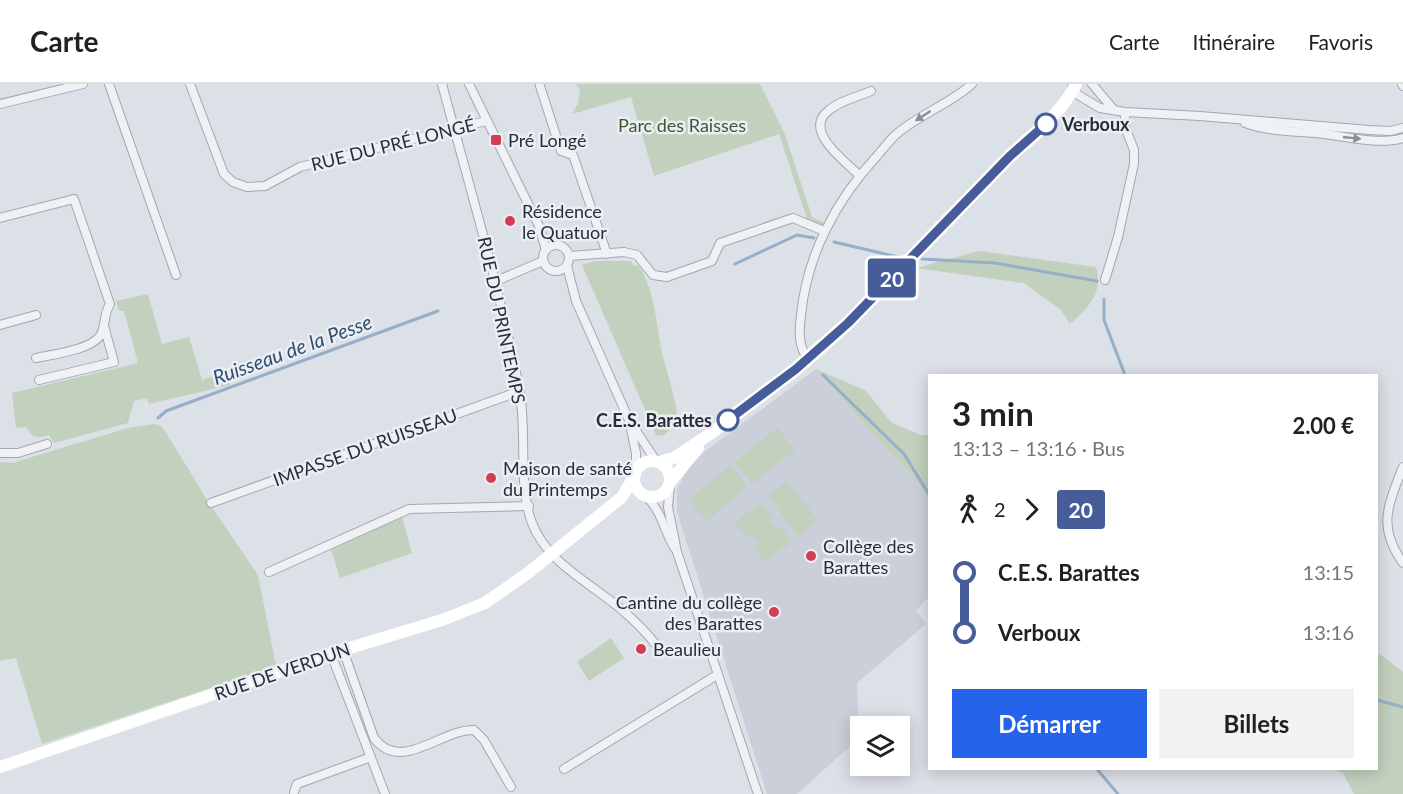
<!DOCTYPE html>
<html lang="fr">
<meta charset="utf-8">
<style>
:root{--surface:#fff;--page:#f2f2f2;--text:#202124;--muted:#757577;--line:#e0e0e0;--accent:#2563eb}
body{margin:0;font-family:Lato,sans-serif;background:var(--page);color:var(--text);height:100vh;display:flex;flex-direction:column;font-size:22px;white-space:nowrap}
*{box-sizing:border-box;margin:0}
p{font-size:20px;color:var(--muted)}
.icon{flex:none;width:33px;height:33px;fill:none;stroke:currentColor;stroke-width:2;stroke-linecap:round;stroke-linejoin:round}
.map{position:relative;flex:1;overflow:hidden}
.details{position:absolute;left:928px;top:290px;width:450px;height:396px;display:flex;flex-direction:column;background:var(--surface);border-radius:0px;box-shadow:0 3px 15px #0003}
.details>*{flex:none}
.badge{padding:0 12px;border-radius:4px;font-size:21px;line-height:39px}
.controls{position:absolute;left:850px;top:632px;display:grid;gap:12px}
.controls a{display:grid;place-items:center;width:60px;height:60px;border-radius:0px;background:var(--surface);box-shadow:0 3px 15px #0003;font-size:30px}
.map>.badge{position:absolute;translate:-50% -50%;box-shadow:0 0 0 3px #fff}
.legs{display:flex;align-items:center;gap:9px;height:66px;padding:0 24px;font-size:20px}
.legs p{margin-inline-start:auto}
.summary{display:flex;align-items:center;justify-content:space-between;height:102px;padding:0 24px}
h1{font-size:33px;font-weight:700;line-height:45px}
.action{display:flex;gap:12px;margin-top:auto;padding:12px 24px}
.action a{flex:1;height:69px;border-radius:0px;background:var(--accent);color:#fff;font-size:24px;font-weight:700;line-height:69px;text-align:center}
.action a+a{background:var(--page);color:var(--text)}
ul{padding:0 24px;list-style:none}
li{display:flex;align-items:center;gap:21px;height:60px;font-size:22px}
li i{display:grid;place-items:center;width:9px;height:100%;margin:0 8px;background:currentColor}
li i::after{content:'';width:15px;height:15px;margin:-8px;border:4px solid;border-radius:50%;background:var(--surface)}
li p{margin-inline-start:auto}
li:first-child i{background:linear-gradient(#0000 50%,currentColor 0)}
li:last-child i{background:linear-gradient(currentColor 50%,#0000 0)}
header{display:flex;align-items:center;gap:36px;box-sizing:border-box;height:84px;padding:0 30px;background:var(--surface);border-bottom:2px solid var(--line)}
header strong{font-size:28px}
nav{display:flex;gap:33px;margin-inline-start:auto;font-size:21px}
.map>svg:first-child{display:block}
.built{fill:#cacfd9}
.green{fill:#c2d1bd}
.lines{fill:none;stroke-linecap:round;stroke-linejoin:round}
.stream{stroke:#96afc8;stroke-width:3}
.minor-casing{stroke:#a2a7b1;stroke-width:10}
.minor{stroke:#eff1f5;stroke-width:8}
.secondary{stroke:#fff;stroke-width:12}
.oneway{fill:#8a9099}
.line-1-casing{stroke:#fff;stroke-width:14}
.line-1{stroke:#475d99;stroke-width:9}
.stop-1-dot{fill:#fff;stroke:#475d99;stroke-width:3}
.poi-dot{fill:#d03d55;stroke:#ebeff4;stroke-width:2}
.labels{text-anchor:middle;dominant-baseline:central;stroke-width:5;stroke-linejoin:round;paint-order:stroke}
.stop-label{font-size:18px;font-weight:bold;fill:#262e3d;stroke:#ebeff4;text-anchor:start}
.park-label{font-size:18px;fill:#3a5933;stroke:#ebeff4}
.poi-label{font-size:18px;fill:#262e3d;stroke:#ebeff4;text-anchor:start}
.street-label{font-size:18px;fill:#262e3d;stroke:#ebeff4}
.water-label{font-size:20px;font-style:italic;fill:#2f4e71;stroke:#ebeff4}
</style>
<header>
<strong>Carte</strong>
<nav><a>Carte</a><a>Itinéraire</a><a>Favoris</a></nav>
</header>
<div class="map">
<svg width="1403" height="710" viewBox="0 0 1403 710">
<rect width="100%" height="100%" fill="#dce0e7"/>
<!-- built -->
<path class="built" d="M816 285 899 379 913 391 930 418 928 430 930 432V512L916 526 926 540 857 599 859 654 797 710H767L677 428V405L687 386 705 367Z"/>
<!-- green -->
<g class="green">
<path d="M576 0H760L784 48 812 133 825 139 824 143 807 135 779 50 654 92 631 13 572 30 578 20 580 7Z"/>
<path d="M979 167 1096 183C1103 210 1089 223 1070 240L1061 226 1024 199 916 184Z"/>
<path d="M594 177H631L633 181 639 182C656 208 656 243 663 273 669 295 676 315 678 338L663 352 656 351 582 181Z"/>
<path d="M148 210 162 260 189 253 202 296 226 288 230 301 149 320 147 314 134 317 128 339 54 359 49 351C36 355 33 354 26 343L16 344 12 309 138 279 124 227H119L116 217Z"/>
<path d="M816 285 866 307 891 338 920 351H930V418L913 391 899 379Z"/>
<path d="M155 340 161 342 165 347 209 419 258 491 276 582 42 660 16 574 0 577V378L12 379 128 344Z"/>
<path d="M777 344 795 366 752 400 734 378Z"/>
<path d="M731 381 748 403 706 437 688 415Z"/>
<path d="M787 397 818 436 798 452 768 412Z"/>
<path d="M762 418 773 433 771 436 777 445 781 443 792 458 765 478 754 463 757 459 751 451 746 454 735 438Z"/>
<path d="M401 430 412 469 340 494 331 466Z"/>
<path d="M611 554 624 574 589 597 577 578Z"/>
<path d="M1377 568 1403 588V710H1354L1343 689 1331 684H1377Z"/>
</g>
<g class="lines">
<!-- stream -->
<g class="stream">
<path d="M834 158 898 173"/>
<path d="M922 175 995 179 1097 197"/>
<path d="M735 180 797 151 814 154"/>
<path d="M1104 215V236L1125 291"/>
<path d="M823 291 904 370 930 412"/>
<path d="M158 334 166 327 438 227"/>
<path d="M1377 616 1403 623"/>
<path d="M1096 684 1118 710"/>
</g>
<!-- minor casing -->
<g class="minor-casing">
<g id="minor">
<path d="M109 0 176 191"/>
<path d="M190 0 224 90 233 98 247 103 265 102 300 83 486 37"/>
<path d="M442 0C469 101 499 201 519 304 528 346 517 400 532 439 547 479 592 500 622 526 635 537 647 549 657 562"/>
<path d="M469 0 539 142 546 166"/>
<path d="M1092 0 1114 26"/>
<path d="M1402 0 1403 2"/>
<path d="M540 2 561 67 573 71 607 170"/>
<path d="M1072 3 1078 11 1100 24 1125 28 1200 32 1369 46 1390 47 1403 44"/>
<path d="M0 20 83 0"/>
<path d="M1245 39C1270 48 1297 47 1324 50 1349 53 1378 61 1403 54"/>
<path d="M859 91C845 77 803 47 828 27 839 17 857 13 871 7"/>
<path d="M0 134 74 115 110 220C103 231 106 243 100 252 90 266 54 270 36 274"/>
<circle cx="556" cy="174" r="13"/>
<path d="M569 172 624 168 637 171 653 191 667 193 712 177 720 159 793 134 824 147"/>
<path d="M567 182 576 217 629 336 656 377"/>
<path d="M1105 196 1118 153 1134 80V66L1125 43V28"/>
<path d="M496 197 543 177"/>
<path d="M0 241 36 231"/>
<path d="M808 275C798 263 799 246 801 231 807 171 836 116 877 72 884 64 891 54 899 48 921 30 951 19 972 0"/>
<path d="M39 296 114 278 104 242"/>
<path d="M631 345 636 369V387"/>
<path d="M0 369H18L47 360"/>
<path d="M1403 383C1388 421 1377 443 1403 479"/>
<path d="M670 401 668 423 677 468 758 710"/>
<path d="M647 413C662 428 664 447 675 465"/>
<path d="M211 419 520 307"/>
<path d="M269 488 409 425 529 422"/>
<path d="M343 566 374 654C401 690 441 645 474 646L484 656 511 703"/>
<path d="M331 570 385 710"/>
<path d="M564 685 717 591"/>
<path d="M294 708 297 700 371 673"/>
</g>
</g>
<!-- minor -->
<use href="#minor" class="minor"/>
<!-- secondary -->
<g class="secondary">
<circle cx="652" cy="395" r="18"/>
<path d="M659 378 674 374 713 348 817 268 879 208 1025 57C1045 41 1064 24 1076 0"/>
<path d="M671 397 698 364"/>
<path d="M0 683 343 566 442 536 485 519 528 489 622 413 635 391"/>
</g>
</g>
<!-- one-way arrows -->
<defs><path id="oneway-solid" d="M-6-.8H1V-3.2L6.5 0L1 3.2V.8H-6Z" transform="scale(1.5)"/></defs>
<g class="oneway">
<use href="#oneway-solid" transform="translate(923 32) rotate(147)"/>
<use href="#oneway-solid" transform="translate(1352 54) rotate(6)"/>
</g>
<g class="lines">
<!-- line-1 casing -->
<g class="line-1-casing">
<path id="line-1" d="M728 336 796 285 848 239 1010 72 1046 40"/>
</g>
<!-- line-1 -->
<use href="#line-1" class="line-1"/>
</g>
<!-- markers -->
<g class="stop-1-dot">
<circle cx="1046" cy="40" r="10"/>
<circle cx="728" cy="336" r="10"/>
</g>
<g class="poi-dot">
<rect x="490" y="50" width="12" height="12" rx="3"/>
<circle cx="510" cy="137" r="6"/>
<circle cx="491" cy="394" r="6"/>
<circle cx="811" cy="472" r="6"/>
<circle cx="774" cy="528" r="6"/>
<circle cx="641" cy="565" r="6"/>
</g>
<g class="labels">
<!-- stop labels -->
<g class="stop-label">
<text x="1062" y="40">Verboux</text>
<text x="712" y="336" text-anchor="end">C.E.S. Barattes</text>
</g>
<!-- park labels -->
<g class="park-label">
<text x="682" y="41">Parc des Raisses</text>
</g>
<!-- poi labels -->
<g class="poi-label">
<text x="508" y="56">Pré Longé</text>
<text x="522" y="127">Résidence<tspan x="522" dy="21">le Quatuor</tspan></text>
<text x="503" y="384">Maison de santé<tspan x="503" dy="21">du Printemps</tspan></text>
<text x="823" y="462">Collège des<tspan x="823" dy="21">Barattes</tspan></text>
<text x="762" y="518" text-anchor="end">Cantine du collège<tspan x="762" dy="21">des Barattes</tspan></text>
<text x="653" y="565">Beaulieu</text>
</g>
<!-- street labels -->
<g class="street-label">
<text transform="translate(393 60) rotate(-14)">RUE DU PRÉ LONGÉ</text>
<text transform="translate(502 236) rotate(78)">RUE DU PRINTEMPS</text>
<text transform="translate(365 363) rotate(-20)">IMPASSE DU RUISSEAU</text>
<text transform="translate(282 587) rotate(-19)">RUE DE VERDUN</text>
</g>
<!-- water labels -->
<g class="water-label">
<text transform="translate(292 265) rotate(-20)">Ruisseau de la Pesse</text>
</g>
</g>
</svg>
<div class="controls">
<a><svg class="icon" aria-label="layers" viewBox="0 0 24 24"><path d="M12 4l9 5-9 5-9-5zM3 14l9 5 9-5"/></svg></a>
</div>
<b class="badge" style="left:892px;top:194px;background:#475d99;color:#fff">20</b>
<section class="details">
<div class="summary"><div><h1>3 min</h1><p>13:13 – 13:16 · Bus</p></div><b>2.00 €</b></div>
<div class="legs"><svg class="icon" aria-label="walk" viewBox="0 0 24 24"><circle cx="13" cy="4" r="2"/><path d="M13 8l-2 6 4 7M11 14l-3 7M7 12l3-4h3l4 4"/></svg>2<svg class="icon" aria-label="forward" viewBox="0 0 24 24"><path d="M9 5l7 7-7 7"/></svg><b class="badge" style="background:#475d99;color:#fff">20</b></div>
<ul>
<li><i style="color:#475d99"></i><b>C.E.S. Barattes</b><p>13:15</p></li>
<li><i style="color:#475d99"></i><b>Verboux</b><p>13:16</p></li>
</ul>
<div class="action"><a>Démarrer</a><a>Billets</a></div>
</section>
</div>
